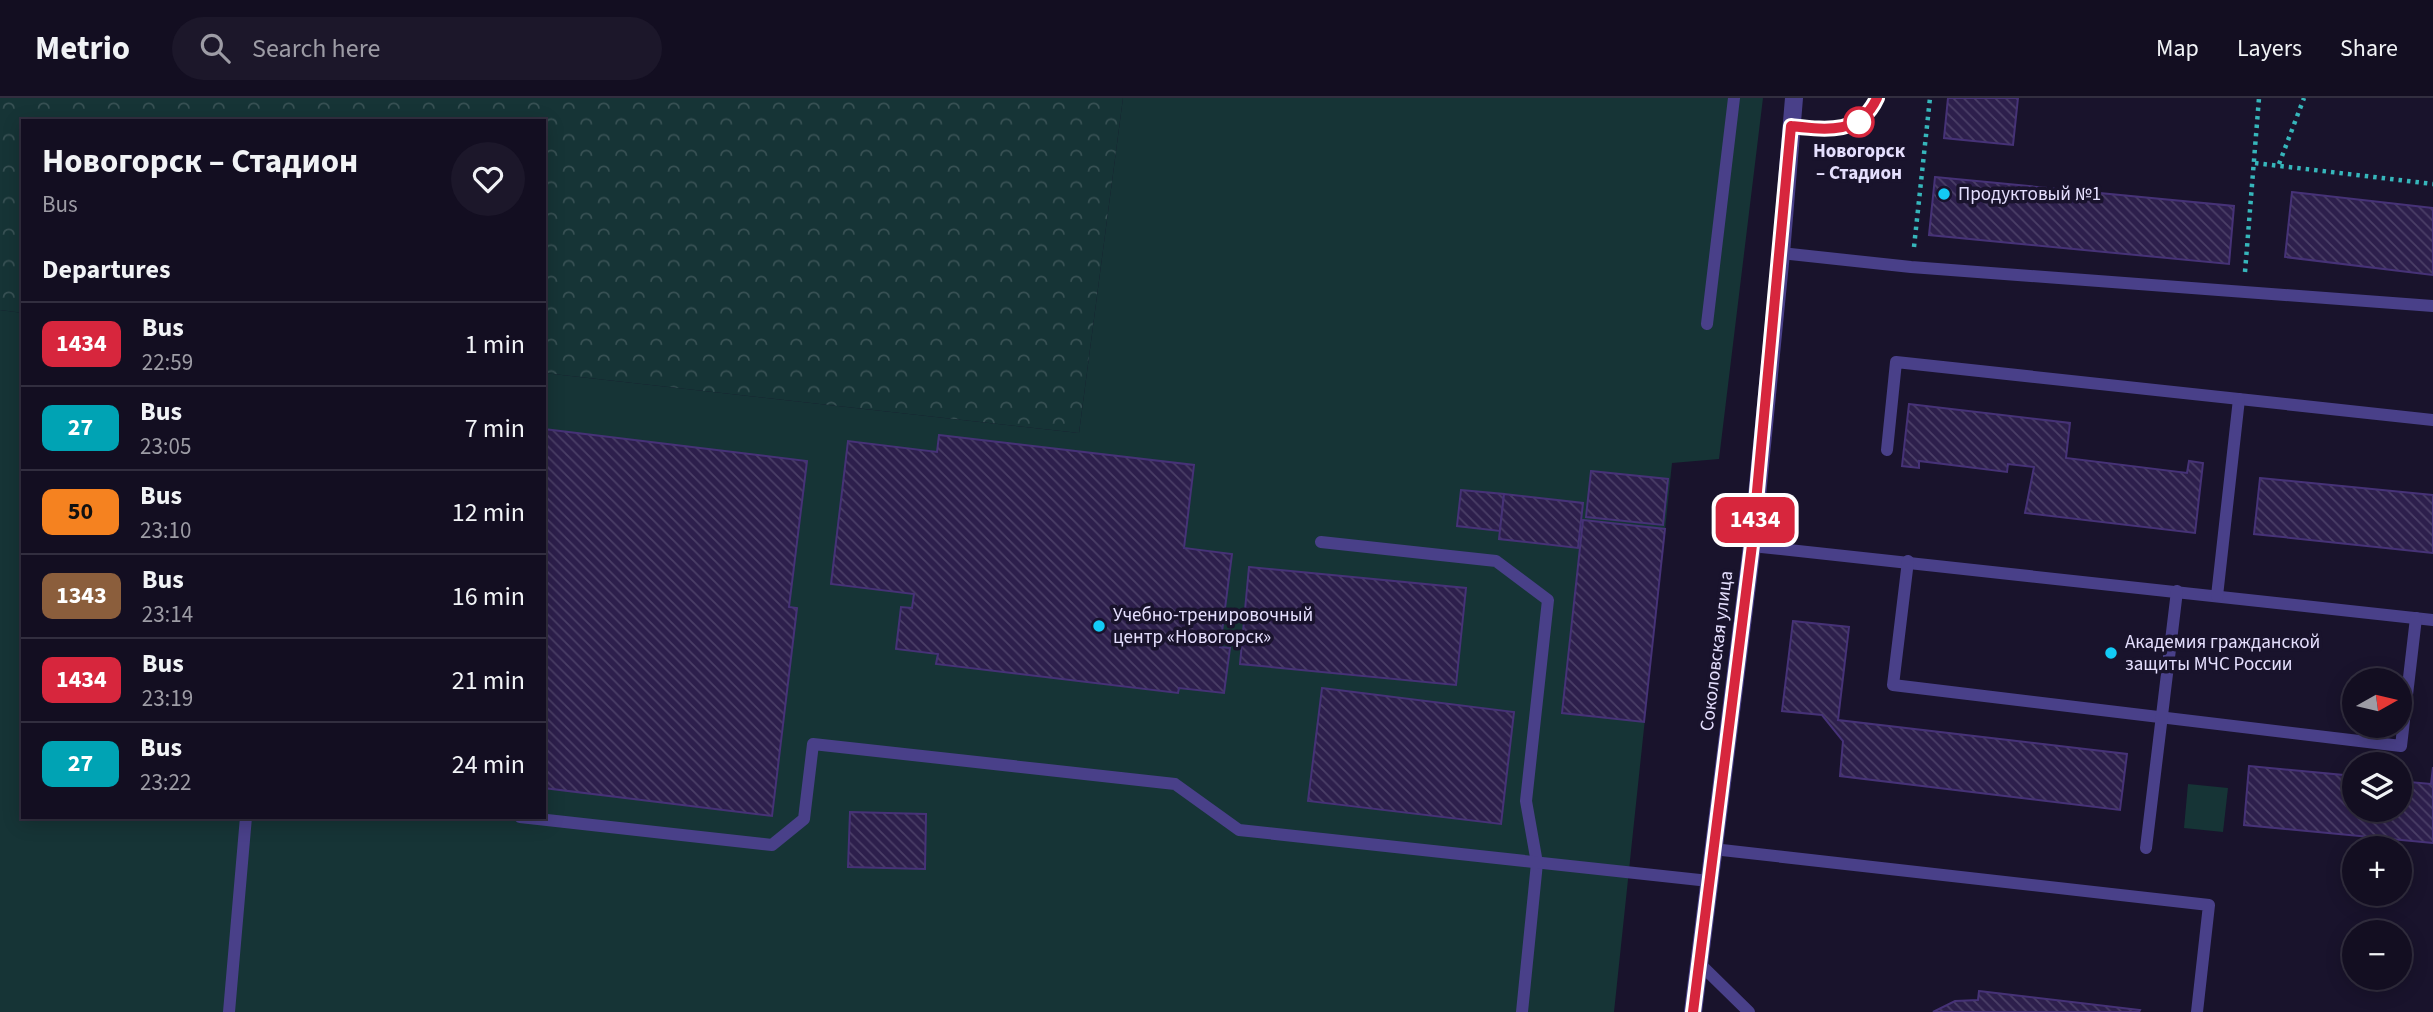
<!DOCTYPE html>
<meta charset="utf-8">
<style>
:root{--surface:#130e21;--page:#1c172a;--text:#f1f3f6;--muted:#9d9ca5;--line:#322e3f}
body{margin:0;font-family:"Source Sans 3",sans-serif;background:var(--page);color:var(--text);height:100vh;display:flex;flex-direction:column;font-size:26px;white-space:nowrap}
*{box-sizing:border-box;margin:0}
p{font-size:23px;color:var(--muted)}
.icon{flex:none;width:38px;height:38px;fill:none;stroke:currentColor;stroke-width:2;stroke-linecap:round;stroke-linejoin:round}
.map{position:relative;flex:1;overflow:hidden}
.details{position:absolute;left:21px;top:21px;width:525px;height:700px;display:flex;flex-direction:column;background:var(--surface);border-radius:0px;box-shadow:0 4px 18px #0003,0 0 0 2px var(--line)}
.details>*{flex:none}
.badge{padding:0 14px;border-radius:10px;font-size:24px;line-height:46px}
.needle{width:46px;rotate:82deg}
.tools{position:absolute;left:2342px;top:570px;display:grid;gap:14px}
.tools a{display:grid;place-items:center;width:70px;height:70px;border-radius:50%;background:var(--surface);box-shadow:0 4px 18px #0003,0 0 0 2px var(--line);font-size:35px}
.map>.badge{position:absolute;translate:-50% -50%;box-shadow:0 0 0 4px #fff}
h2{padding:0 21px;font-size:26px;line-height:63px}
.round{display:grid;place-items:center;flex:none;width:74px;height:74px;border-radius:37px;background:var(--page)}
.overview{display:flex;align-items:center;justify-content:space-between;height:119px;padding:0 21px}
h1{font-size:33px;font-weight:700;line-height:52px}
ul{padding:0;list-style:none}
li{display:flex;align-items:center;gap:21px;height:84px;padding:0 21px;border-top:2px solid var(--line)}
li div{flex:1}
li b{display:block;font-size:26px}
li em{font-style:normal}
li .badge{min-width:77px;font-weight:700;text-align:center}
header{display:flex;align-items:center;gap:42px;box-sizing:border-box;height:98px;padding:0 35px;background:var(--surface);border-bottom:2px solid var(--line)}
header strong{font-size:33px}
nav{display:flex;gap:38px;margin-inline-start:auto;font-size:24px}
.search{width:490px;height:63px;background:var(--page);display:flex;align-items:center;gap:18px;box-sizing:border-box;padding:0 24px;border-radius:38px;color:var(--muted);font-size:26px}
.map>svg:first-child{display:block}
.forest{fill:url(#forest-crowns)}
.park{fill:#163436}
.building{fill:url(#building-back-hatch);stroke:#463277;stroke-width:2}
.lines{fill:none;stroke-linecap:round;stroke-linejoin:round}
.path{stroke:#36b6bb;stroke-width:4.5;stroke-dasharray:3.5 5;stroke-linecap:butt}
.service{stroke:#494089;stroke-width:12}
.minor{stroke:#494089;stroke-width:18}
.tertiary{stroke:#494089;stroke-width:18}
.line-casing{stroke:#fff;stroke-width:16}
.line{stroke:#d7263d;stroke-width:10}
.stop-dot{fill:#fff;stroke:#d7263d;stroke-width:3.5}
.poi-dot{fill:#13cbf6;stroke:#19132c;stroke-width:2.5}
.labels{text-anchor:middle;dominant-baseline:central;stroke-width:7;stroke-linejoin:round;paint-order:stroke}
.stop-label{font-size:19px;font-weight:bold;fill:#e5dffe;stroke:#19132c}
.poi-label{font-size:19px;fill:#e5dffe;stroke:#19132c;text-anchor:start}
.street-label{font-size:19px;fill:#e5dffe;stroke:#19132c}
</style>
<header>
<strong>Metrio</strong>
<div class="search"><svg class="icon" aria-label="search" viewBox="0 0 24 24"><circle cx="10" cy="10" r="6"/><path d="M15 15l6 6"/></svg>Search here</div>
<nav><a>Map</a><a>Layers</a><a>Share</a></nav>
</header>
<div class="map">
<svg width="2433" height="914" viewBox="0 0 2433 914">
<defs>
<pattern id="forest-crowns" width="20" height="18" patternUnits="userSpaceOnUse" patternTransform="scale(1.75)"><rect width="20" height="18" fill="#163436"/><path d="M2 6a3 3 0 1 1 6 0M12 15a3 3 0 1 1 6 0" fill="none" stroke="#385154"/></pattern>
<pattern id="building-back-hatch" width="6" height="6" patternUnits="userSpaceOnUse" patternTransform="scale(1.75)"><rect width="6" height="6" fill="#2d1f4c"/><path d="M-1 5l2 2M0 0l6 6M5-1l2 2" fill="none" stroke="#4b3f67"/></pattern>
</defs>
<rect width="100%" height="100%" fill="#19132c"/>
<!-- forest -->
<path class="forest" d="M0 0H1123L1079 335 544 275V23H23V215L0 212Z"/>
<!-- park -->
<g class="park">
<path d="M1123 0H1763L1719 361 1672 365 1614 914H0V212L23 215V719H544V275L1079 335Z"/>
<path d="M2188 686 2228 690 2223 734 2184 730Z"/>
</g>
<!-- building -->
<g class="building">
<path d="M1948 0H2018L2013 47 1944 40Z"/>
<path d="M1935 79 2234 108 2229 166 1929 137Z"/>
<path d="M2292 94 2433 110V177L2285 159Z"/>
<path d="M1909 306 2070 325 2066 360 2187 375 2189 363 2203 365 2195 435 2025 415 2034 369 2008 366 2007 374 1919 363V370L1902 368Z"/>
<path d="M544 331 807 363 789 509 797 510 772 718 544 690Z"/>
<path d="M939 337 1194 367 1184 450 1232 456 1220 549 1230 550 1224 595 1179 590 1178 595 936 566 938 556 896 551 901 509 912 510 914 496 831 486 848 343 937 354Z"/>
<path d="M1591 373 1668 381 1663 427 1586 419Z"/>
<path d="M2260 380 2433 397V455L2254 436Z"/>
<path d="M1461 392 1504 396 1500 433 1457 428Z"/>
<path d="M1504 396 1583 405 1578 450 1499 441Z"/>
<path d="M1583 422 1665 431 1644 624 1562 615Z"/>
<path d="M1249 469 1466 490 1456 587 1240 566Z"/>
<path d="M1793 523 1849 529 1838 622 2127 656 2120 712 1840 678 1843 643 1822 617 1782 613Z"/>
<path d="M1322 590 1514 614 1501 726 1308 703Z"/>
<path d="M2249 668 2354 678V712H2399V683L2431 686 2433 669V745L2244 727Z"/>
<path d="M850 714 926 716 925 771 848 769Z"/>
<path d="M1979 893 2140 912 2139 914H1933L1955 903 1978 902Z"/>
</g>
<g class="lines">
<!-- path -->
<g class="path">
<path d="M2255 65 2433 86"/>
<path d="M2279 66 2304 0"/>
<path d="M1914 149 1930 0"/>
<path d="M2245 174 2259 0"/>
</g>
<!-- service -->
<g class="service">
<path d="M1791 28C1826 32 1860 37 1877 0"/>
<path d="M1781 155 1911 169 2433 208"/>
<path d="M1707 226 1734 0"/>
<path d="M1887 352 1896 264 2433 322"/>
<path d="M1321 444 1496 463 1548 502 1526 703 1537 765 1522 914"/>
<path d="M1752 448 2433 522"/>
<path d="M1908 463 1893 587 2401 648 2416 520"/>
<path d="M2217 498 2239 301"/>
<path d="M520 719 772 747 804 721 813 646 1175 686 1239 732 1709 783"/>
<path d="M2146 750 2177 493"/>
<path d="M1713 751 2209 807 2197 914"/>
<path d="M1699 865 1749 914"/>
<path d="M229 914 246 719"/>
</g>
<!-- minor -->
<path class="minor" d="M1781 155 1794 0"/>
<!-- tertiary -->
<path class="tertiary" d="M1693 914 1752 448 1781 155"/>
</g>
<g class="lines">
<!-- line casing -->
<g class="line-casing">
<path id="line" d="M1693 914 1752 447 1791 28C1826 32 1860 37 1877 0"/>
</g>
<!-- line -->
<use href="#line" class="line"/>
</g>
<!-- markers -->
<circle class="stop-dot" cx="1859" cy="24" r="14"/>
<g class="poi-dot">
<circle cx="1944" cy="96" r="7"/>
<circle cx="1099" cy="528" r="7"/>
<circle cx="2111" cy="555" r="7"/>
</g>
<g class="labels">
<!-- stop labels -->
<g class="stop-label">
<text x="1859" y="53">Новогорск<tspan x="1859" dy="22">– Стадион</tspan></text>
</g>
<!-- poi labels -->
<g class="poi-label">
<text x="1958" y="96">Продуктовый №1</text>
<text x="1113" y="517">Учебно-тренировочный<tspan x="1113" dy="22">центр «Новогорск»</tspan></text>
<text x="2125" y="544">Академия гражданской<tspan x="2125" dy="22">защиты МЧС России</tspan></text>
</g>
<!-- street labels -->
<g class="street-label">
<text transform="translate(1717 553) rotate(-83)">Соколовская улица</text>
</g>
</g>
</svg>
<div class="tools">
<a><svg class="needle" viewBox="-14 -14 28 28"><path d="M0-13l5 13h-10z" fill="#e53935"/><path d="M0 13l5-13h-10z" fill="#9d9ca5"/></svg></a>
<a><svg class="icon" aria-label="layers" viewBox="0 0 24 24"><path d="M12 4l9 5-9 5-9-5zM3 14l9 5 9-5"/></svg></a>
<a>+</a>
<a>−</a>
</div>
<b class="badge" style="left:1755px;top:422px;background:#d7263d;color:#fff">1434</b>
<section class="details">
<div class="overview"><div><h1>Новогорск – Стадион</h1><p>Bus</p></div><a class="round"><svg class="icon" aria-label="heart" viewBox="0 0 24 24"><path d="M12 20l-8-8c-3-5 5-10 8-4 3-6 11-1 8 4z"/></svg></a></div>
<h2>Departures</h2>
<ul>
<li><span class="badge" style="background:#d7263d;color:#fff">1434</span><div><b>Bus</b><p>22:59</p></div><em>1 min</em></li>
<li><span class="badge" style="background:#00a3b4;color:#fff">27</span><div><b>Bus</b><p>23:05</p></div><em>7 min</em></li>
<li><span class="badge" style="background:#f58220;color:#111">50</span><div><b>Bus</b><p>23:10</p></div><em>12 min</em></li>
<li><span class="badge" style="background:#8b5e3c;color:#fff">1343</span><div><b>Bus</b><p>23:14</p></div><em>16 min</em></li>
<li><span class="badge" style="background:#d7263d;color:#fff">1434</span><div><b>Bus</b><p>23:19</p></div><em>21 min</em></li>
<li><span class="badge" style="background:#00a3b4;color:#fff">27</span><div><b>Bus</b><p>23:22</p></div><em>24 min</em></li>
</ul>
</section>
</div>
